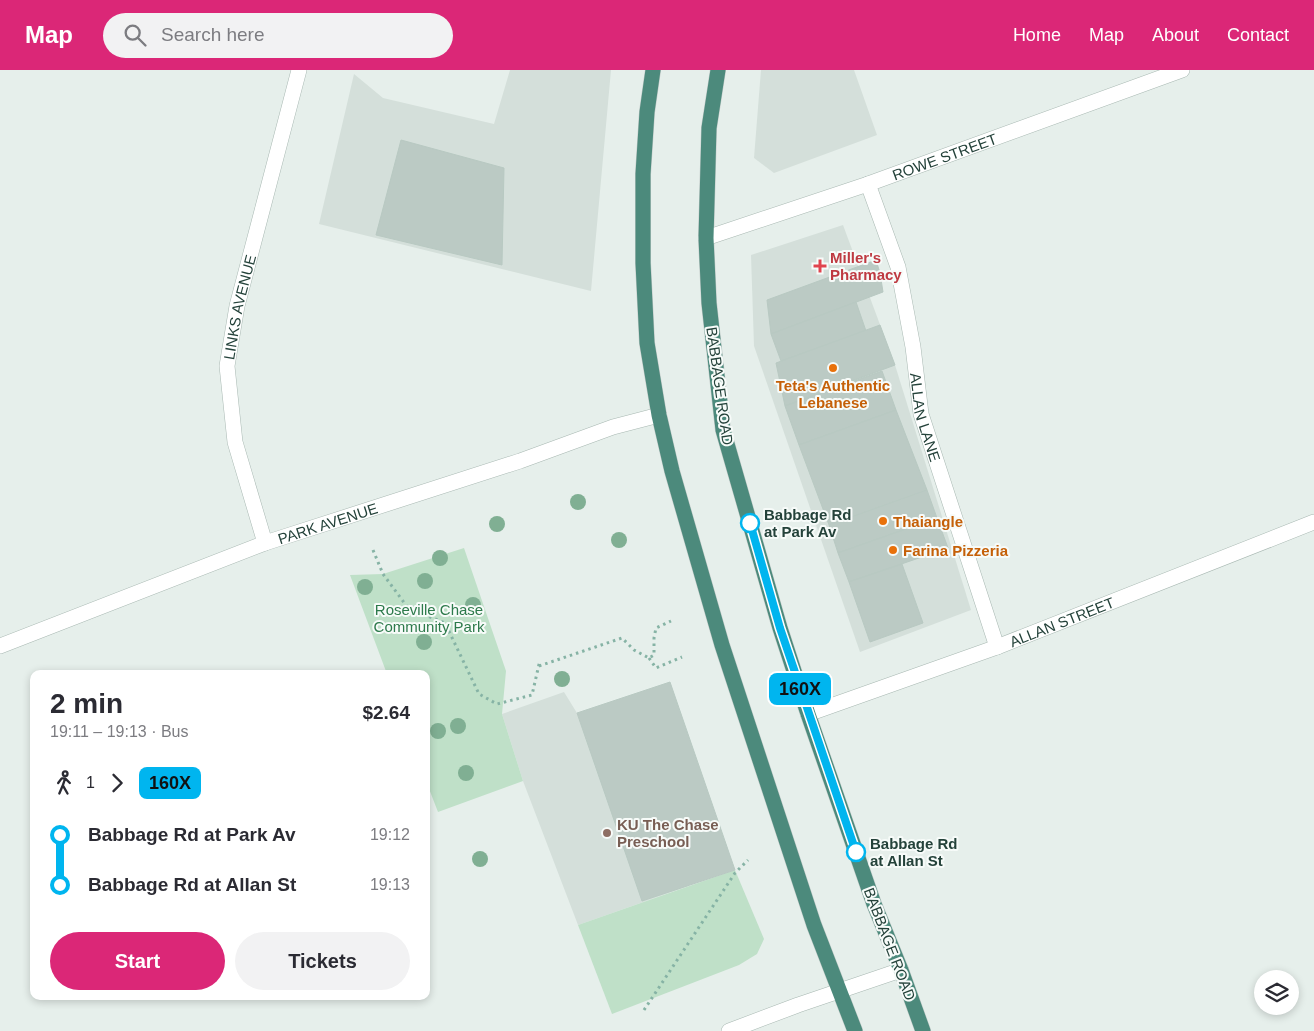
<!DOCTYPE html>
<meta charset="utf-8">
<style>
:root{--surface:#fff;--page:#f2f2f3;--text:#2b2b33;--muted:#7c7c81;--accent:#db2777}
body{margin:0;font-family:Arial,sans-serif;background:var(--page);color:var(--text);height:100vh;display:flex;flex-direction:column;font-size:19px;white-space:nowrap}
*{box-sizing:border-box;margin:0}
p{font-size:16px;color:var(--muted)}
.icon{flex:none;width:28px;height:28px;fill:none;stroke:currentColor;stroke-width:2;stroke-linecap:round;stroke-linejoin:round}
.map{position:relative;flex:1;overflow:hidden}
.details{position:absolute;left:30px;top:600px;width:400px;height:330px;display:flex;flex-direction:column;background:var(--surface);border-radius:10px;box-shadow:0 2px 8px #0003}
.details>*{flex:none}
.badge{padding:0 10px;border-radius:8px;font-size:18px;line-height:32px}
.tools{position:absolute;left:1254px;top:900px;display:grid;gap:10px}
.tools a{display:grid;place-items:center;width:45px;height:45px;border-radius:50%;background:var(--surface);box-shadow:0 2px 8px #0003;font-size:25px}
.map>.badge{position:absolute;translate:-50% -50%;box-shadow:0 0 0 2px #fff}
.legs{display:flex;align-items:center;gap:8px;height:55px;padding:0 20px;font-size:16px}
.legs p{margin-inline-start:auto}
.headline{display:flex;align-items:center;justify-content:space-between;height:85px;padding:0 20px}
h1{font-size:28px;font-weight:700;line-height:38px}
.action{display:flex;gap:10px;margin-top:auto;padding:10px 20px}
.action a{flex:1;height:58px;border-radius:30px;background:var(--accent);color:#fff;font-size:20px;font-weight:700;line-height:58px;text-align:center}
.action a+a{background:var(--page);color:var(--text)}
ul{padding:0 20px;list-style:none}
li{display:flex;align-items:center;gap:18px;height:50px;font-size:19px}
li i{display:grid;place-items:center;width:8px;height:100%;margin:0 6px;background:currentColor}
li i::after{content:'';width:12px;height:12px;margin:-6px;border:4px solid;border-radius:50%;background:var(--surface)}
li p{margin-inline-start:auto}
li:first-child i{background:linear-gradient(#0000 50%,currentColor 0)}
li:last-child i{background:linear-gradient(currentColor 50%,#0000 0)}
header{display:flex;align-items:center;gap:30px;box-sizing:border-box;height:70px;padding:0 25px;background:var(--accent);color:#fff}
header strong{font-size:24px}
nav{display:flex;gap:28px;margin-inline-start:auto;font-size:18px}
.search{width:350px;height:45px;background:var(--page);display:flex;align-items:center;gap:12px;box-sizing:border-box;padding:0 18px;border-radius:28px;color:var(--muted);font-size:19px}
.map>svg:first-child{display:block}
.built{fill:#d4dfda}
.green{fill:#bfe0c8}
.building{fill:#bbcac4;stroke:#b8c9c2}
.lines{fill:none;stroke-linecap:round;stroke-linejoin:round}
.service-casing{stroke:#a8b8b2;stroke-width:16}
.minor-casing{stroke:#a8b8b2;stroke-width:16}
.trunk-casing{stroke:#c2cac8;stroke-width:16}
.path{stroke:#86b3a5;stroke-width:3;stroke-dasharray:2.5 4;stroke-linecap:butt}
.service{stroke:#fff;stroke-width:15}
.minor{stroke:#fff;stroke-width:15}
.trunk{stroke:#4c8a7c;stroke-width:15}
.tree{fill:#80af93}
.line-1-casing{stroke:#fff;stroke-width:11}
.line-1{stroke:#00b5ef;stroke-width:8}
.health-dot{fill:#e0444e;stroke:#f7fbf9;stroke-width:2}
.food-dot{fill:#e8710a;stroke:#f7fbf9;stroke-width:2}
.stop-1-dot{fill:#fff;stroke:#00b5ef;stroke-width:2.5}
.education-dot{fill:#8d6e63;stroke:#f7fbf9;stroke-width:2}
.labels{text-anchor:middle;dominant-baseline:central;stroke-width:4;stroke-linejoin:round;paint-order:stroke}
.street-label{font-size:15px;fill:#24423a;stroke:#f7fbf9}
.health-label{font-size:15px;font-weight:bold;fill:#be3a42;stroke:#f7fbf9;text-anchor:start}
.food-label{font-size:15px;font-weight:bold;fill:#c56008;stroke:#f7fbf9;text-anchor:start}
.stop-label{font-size:15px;font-weight:bold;fill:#24423a;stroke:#f7fbf9;text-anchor:start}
.park-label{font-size:15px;fill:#2d7a4b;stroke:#f7fbf9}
.education-label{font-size:15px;font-weight:bold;fill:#785e54;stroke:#f7fbf9;text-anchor:start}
</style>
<header>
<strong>Map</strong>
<div class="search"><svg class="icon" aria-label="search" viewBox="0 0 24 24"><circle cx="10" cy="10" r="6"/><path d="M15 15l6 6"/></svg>Search here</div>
<nav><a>Home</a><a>Map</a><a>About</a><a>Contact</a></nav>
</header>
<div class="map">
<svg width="1314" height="961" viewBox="0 0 1314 961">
<rect width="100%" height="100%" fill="#e6efeb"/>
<!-- built -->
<g class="built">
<path d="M510 0H611L591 221 319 154 354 4 383 28 494 54Z"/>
<path d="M761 0H854L877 65 774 103 754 88Z"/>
<path d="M843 155 895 295 971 540 860 582 754 276 751 185Z"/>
<path d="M564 622 577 643 588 674 634 660 689 816 578 855 523 711 502 644Z"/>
</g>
<!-- green -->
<g class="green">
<path d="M464 478 506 601 502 644 523 711 438 742 426 711V604H387L350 505 383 504Z"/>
<path d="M735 800 764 869 757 884 739 895 612 944 578 855Z"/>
</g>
<!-- building -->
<g class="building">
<path d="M401 70 504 98 502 195 376 165Z"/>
<path d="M876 190 880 203 883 222 771 264 767 230Z"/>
<path d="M856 232 866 261 781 291 771 264Z"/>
<path d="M880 255 895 295 785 336 776 293Z"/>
<path d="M882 301 896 340 799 375 785 336Z"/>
<path d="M896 340 927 420 829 455 799 375Z"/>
<path d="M927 420 937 448 838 483 829 455Z"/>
<path d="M937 448 948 478 849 512 838 483Z"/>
<path d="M902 494 923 553 870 572 849 512Z"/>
<path d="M670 612 735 800 642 831 577 643Z"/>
</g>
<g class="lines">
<!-- service casing -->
<g class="service-casing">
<g id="service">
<path id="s1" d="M868 114 898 197 913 277 921 344 997 577"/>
</g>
</g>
<!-- minor casing -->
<g class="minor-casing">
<g id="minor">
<path id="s2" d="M706 168 868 114 1182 0"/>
<path id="s3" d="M265 473 235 372 227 296 237 236 299 0"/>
<path id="s4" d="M0 576 265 473 520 391 613 357 659 345"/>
<path id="s5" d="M808 644 997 577 1314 452"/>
<path d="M729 961 798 935 901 900"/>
</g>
</g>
<!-- trunk casing -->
<g class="trunk-casing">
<g id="trunk">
<path d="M653 0 647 42 643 104V193L647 273 659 345 672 401 722 575 814 855 855 961"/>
<path d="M718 0 709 58 706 168 709 233 723 360 780 558 808 644 874 834 901 900 923 961"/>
</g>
</g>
<!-- path -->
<g class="path">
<path d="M373 480 383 504 408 538 445 553 479 624 497 634 532 625 540 590"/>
<path d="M649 588 656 598 682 587"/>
<path d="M539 596 622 568 634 580 649 588 654 585V568L656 558 671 551"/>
<path d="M644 940 735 803 748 790"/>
</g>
<!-- service -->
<use href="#service" class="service"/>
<!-- minor -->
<use href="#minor" class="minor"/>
<!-- trunk -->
<use href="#trunk" class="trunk"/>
</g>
<!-- trees -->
<g class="tree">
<circle cx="578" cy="432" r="8"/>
<circle cx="497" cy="454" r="8"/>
<circle cx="619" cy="470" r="8"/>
<circle cx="440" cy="488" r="8"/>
<circle cx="425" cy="511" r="8"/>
<circle cx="365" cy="517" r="8"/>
<circle cx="473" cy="535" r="8"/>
<circle cx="424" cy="572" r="8"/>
<circle cx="562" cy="609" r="8"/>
<circle cx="458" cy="656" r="8"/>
<circle cx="438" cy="661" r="8"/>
<circle cx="466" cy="703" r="8"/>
<circle cx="480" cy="789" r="8"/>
</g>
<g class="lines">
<!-- line-1 casing -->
<g class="line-1-casing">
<path id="line-1" d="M750 453 780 558 856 782"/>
</g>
<!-- line-1 -->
<use href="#line-1" class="line-1"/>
</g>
<!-- markers -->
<path class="health-dot" d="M817.5 188.5h5v5h5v5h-5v5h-5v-5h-5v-5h5z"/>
<g class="food-dot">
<circle cx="833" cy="298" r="5"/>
<circle cx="883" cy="451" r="5"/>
<circle cx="893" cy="480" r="5"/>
</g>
<g class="stop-1-dot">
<circle cx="750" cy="453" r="9"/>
<circle cx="856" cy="782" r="9"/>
</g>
<circle class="education-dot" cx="607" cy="763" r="5"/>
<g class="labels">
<!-- street labels -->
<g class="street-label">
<text stroke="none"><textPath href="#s2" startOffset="252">ROWE STREET</textPath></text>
<text stroke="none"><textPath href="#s3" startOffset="242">LINKS AVENUE</textPath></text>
<text transform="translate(720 316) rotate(82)">BABBAGE ROAD</text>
<text stroke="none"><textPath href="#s1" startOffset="241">ALLAN LANE</textPath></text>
<text stroke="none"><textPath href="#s4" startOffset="350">PARK AVENUE</textPath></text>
<text stroke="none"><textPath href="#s5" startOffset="270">ALLAN STREET</textPath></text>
<text transform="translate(890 874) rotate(69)">BABBAGE ROAD</text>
</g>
<!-- health labels -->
<g class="health-label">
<text x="830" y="187">Miller's<tspan x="830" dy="17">Pharmacy</tspan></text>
</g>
<!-- food labels -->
<g class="food-label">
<text x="833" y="315" text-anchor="middle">Teta's Authentic<tspan x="833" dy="17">Lebanese</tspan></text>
<text x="893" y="451">Thaiangle</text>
<text x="903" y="480">Farina Pizzeria</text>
</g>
<!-- stop labels -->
<g class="stop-label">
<text x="764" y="444">Babbage Rd<tspan x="764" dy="17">at Park Av</tspan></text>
<text x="870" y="773">Babbage Rd<tspan x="870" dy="17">at Allan St</tspan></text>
</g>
<!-- park labels -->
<g class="park-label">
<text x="429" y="539">Roseville Chase<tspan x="429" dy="17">Community Park</tspan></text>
</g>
<!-- education labels -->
<g class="education-label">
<text x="617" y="754">KU The Chase<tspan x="617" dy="17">Preschool</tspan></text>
</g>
</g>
</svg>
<div class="tools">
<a><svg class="icon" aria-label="layers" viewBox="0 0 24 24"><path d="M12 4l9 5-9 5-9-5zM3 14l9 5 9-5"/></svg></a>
</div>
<b class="badge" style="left:800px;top:619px;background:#00b5ef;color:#111">160X</b>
<section class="details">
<div class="headline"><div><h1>2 min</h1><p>19:11 – 19:13 · Bus</p></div><b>$2.64</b></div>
<div class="legs"><svg class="icon" aria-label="walk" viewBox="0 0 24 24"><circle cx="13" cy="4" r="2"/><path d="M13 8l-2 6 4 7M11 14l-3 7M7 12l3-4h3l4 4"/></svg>1<svg class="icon" aria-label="forward" viewBox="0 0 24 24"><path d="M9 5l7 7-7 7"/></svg><b class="badge" style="background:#00b5ef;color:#111">160X</b></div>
<ul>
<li><i style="color:#00b5ef"></i><b>Babbage Rd at Park Av</b><p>19:12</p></li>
<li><i style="color:#00b5ef"></i><b>Babbage Rd at Allan St</b><p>19:13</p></li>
</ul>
<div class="action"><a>Start</a><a>Tickets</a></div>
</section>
</div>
